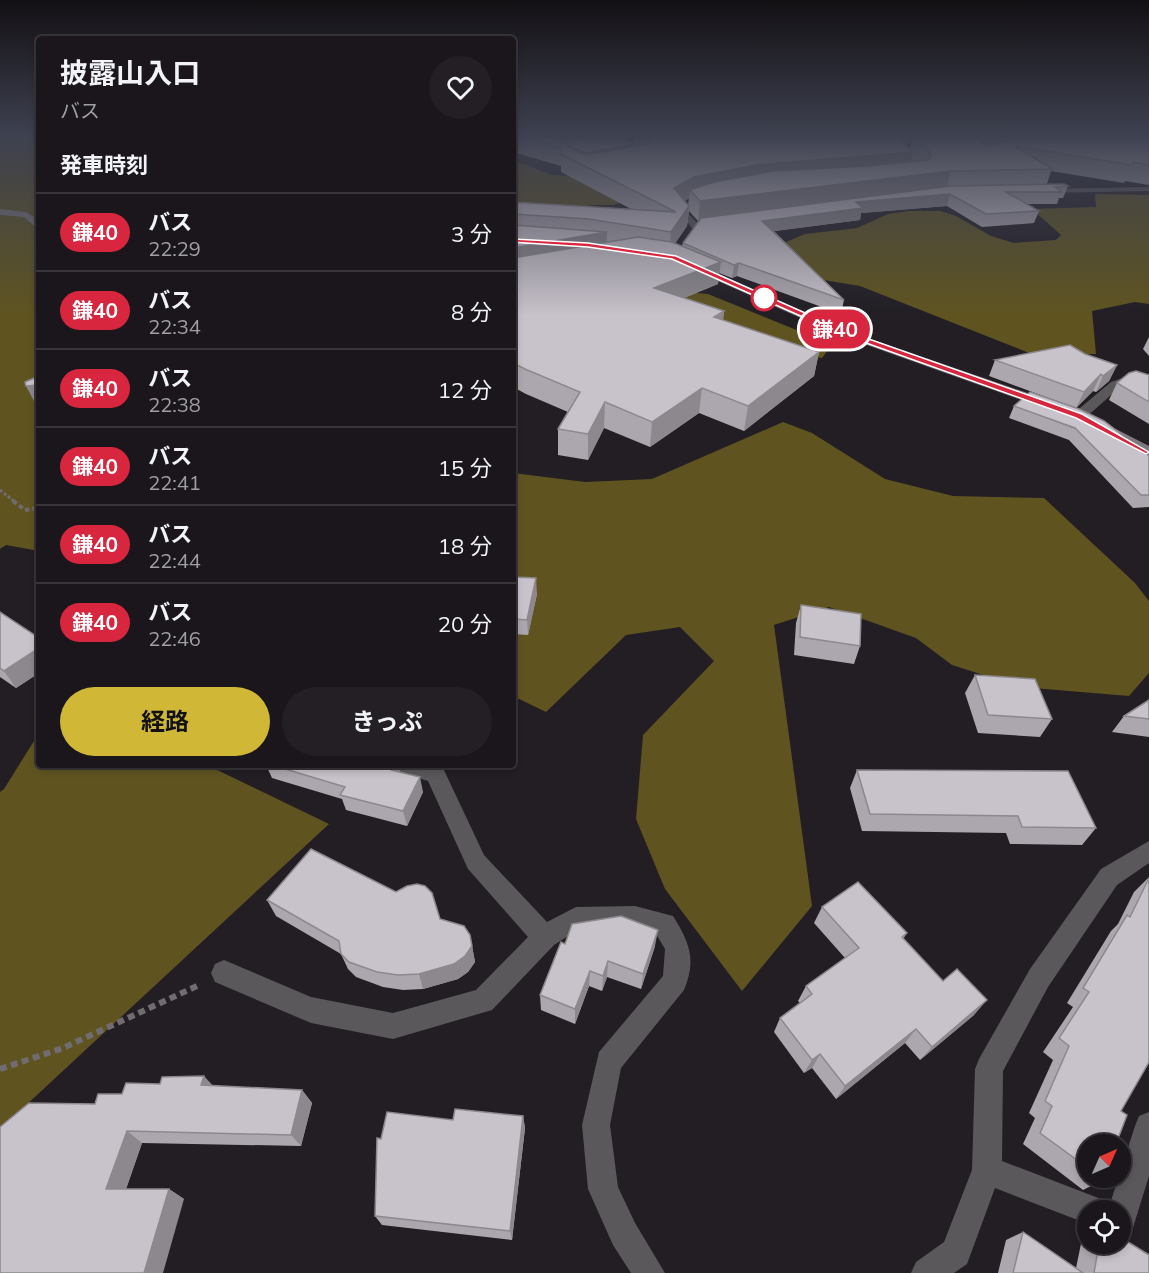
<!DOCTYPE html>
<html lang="ja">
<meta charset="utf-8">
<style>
:root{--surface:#1a161b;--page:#231f24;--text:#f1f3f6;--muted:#9f9fa3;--line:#38353a;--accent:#d1b736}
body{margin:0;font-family:Mulish,"Noto Sans JP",sans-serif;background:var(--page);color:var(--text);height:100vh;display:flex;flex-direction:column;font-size:22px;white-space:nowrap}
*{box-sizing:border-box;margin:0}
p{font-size:20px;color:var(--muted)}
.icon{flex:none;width:33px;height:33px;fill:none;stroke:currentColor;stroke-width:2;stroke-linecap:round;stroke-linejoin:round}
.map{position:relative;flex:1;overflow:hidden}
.side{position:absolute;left:36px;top:36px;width:480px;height:732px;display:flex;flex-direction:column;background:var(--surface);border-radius:6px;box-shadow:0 3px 9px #0003,0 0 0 2px var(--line)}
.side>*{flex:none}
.badge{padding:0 12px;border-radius:20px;font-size:21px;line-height:39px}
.needle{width:39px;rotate:45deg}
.controls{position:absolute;left:1077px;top:1134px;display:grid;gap:12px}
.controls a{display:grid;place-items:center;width:54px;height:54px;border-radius:50%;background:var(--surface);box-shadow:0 3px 9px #0003,0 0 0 2px var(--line);font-size:30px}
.map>.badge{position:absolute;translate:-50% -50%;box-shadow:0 0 0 3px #fff}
h2{padding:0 24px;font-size:22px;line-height:54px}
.round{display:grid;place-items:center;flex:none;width:63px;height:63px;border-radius:32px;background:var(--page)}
.overview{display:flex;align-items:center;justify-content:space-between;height:102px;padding:0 24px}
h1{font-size:28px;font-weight:700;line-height:45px}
.cta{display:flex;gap:12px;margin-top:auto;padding:12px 24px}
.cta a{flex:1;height:69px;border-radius:36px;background:var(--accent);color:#111;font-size:24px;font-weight:700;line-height:69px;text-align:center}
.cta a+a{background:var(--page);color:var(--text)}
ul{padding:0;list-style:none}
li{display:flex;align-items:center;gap:18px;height:78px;padding:0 24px;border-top:2px solid var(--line)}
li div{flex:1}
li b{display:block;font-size:22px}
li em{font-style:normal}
li .badge{min-width:66px;font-weight:700;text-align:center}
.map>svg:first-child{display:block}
.forest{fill:#5f5420}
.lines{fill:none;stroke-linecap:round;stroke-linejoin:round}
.path-far2{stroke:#706c71;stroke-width:3;stroke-dasharray:3 2;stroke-linecap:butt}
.path-far1{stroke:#706c71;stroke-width:4;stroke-dasharray:4.5 3;stroke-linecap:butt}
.path{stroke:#706c71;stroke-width:6;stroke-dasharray:7 4.5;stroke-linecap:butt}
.lane{fill:#5a585b;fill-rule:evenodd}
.street{fill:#5a585b;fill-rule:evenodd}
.secondary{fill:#7c787d;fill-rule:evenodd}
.wall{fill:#aca7ae;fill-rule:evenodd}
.shaded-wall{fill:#8c888d}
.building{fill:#c8c2ca;stroke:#8c888d;stroke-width:1.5}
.line{fill:#d7263d;stroke:#fff;stroke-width:1.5}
.stop-dot{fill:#fff;stroke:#d7263d;stroke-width:3}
</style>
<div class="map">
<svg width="1149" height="1273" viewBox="0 0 1149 1273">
<rect width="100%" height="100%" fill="#221e24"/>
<!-- forest -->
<g class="forest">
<path d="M0 137H39V551L6 545 0 549Z"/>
<path d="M513 160 552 175 588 177 642 197 613 205H593L513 217Z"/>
<path d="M1095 194 1149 195V304L1135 302 1092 311 1096 354H1032L860 286 775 272 791 249 786 242 805 234 857 228 888 214 909 211H940L956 216 991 236 1014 243 1056 240 1061 235 1032 209 1096 207Z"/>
<path d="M627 273 697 293 708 294 826 342 828 350 822 358 785 353Z"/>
<path d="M783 422 812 433 885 479 953 496 1044 498 1135 583 1149 601V673L1129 696 1021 687 952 665 916 638 829 607 774 625 812 906 742 991 665 889 636 819 643 735 714 661 680 627 626 635 546 712 513 696V473L585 482 652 479Z"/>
<path d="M39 733V765H207L329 824 10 1120 0 1137V792L4 789Z"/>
</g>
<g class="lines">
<!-- path-far2 -->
<path class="path-far2" d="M0 490 15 502"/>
<!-- path-far1 -->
<path class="path-far1" d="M13 501 25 510 39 508"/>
<!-- path -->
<path class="path" d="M0 1069 63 1048 197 986"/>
<!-- lane -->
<g class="lane">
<path d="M392 765H435L443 768 484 855 547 922 576 907 635 906 673 916C689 942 697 959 684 990L621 1068 610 1125 618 1187 635 1223 665 1273H631L613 1245 588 1189 582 1125 599 1052 663 976 665 949 656 934 635 928 579 929 554 945 492 1010 393 1039 311 1023 215 982 211 973 215 964 224 960 311 997 393 1013 476 990 528 937 468 869 428 781 395 771Z"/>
<path d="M1149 841V863L1117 885 1048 987 1003 1071 1002 1161 1101 1199 1105 1210H1088V1224L995 1188 967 1264 954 1273H911L916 1262 944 1242 972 1170 975 1069 979 1059 1030 969 1101 869Z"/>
<path d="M1149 1112V1176L1131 1234 1120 1238V1210H1108L1135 1126 1139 1116Z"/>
</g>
<!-- street -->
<g class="street">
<path d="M1149 187V191L1044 193 1040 191 1044 189Z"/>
<path d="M685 202 692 204 684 209 698 224V228H692L675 208Z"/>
<path d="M1135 374 1139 375 1141 378 1139 381 1119 388 1084 419H1074L1072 416 1074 413 1111 382Z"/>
</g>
<!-- secondary -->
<g class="secondary">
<path d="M0 209 26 212 39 220V230L24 217 0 215Z"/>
<path d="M693 266H701L847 331 1051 401 1052 404 1051 407H1041L839 335 693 270Z"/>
<path d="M1110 426 1149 446V456L1105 433 1103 430 1105 427Z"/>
</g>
</g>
<!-- wall -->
<g class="wall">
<path d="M513 137H621L633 144V137H1149V185L1125 181 1124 183 1051 171 1047 184 1068 186 1063 198H1059L1057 204H1027L1039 211 1034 223 982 227 947 206 861 213 860 220 774 231 844 300 841 314 737 276 732 278 719 273 718 284 684 298 724 311 723 320 819 352 814 376 744 431 699 413 650 447 604 428 588 460 558 455V429L568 412 526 394 513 387V202L631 209 561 172V166L513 152ZM912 141 910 149 906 145ZM689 198 688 205 685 201ZM689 211 698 221 683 243 682 246 675 243 687 226Z"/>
<path d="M1149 337V356L1143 349Z"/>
<path d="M1085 354 1117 365 1109 381 1096 392 1093 391 1076 408 989 376 995 360Z"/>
<path d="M1149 375V424L1109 400 1117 383Z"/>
<path d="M1014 406 1149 456V507L1133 508 1069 440 1009 418Z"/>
<path d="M513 577 537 594 528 635 513 634Z"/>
<path d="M801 605 860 646 854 664 794 655 796 623Z"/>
<path d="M0 612 39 638V673L16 688 0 677Z"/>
<path d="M975 675 1052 719 1040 737 978 733 965 693Z"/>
<path d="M1149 700V737L1112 732 1124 716Z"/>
<path d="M266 765H398L400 772 423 792 407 826 346 810 342 799 272 778Z"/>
<path d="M857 770 1096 828 1082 845 1010 844 1006 833 862 831 850 788Z"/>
<path d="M1149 877V1062L1088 1144V1178H1103V1180L1083 1190 1023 1144 1035 1118 1029 1113 1053 1060 1043 1052 1073 1007 1067 1003 1111 931 1118 924 1134 892Z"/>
<path d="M267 900 440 919 470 935 475 962 468 972 458 979 423 989 403 990 383 987 356 977 348 969 341 954 276 916Z"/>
<path d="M822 907 907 933 903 939 974 1015 920 1060 905 1043 836 1099 812 1068 804 1073 774 1032 780 1018 800 1003 798 1001 806 986 845 958 814 923Z"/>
<path d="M565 944 655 946 641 989 607 977 602 991 589 986 575 1024 541 1010 540 995Z"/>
<path d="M213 1086 302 1090 312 1103 301 1146 142 1143 126 1189H169L184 1199 0 1273 95 1104 122 1094Z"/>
<path d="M523 1116 525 1128 512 1240 382 1225 375 1216 381 1139Z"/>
<path d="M1023 1232 1076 1268 1083 1234 1088 1232V1244H1120L1149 1273H998L1006 1240Z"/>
</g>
<!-- shaded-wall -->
<g class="shaded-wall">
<path d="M539 137H616L561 141V144Z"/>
<path d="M898 137H913L912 141 895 152Z"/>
<path d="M994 137H1060L1014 146 977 158 983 140Z"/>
<path d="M634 144 633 155 585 164V153Z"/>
<path d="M913 152 909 170 690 190 689 198 673 208 674 188 694 177 756 165Z"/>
<path d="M951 171 946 190 698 221 700 201Z"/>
<path d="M950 194 947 206 861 213 860 220 761 233 762 221 856 202Z"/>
<path d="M689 206 687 226 669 253 671 232Z"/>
<path d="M607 232 606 253 513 270V248Z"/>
<path d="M721 262 718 284 652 311 654 288Z"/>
<path d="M739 263 737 276 732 278 734 265Z"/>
<path d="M724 311 721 334 714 317Z"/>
<path d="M819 352 814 376 744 431 748 406Z"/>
<path d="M1117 365 1109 381 1096 392 1103 376Z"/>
<path d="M1101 374 1093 391 1076 408 1084 392Z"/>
<path d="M39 385V403H35L26 386Z"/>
<path d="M702 388 699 413 650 447 652 422Z"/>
<path d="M605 402 604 428 588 460V434Z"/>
<path d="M536 578 537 594 528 635 527 620Z"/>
<path d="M39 648V673L16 688 4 671Z"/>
<path d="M394 765H398L400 775 391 770Z"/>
<path d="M420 777 423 792 407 826 403 811Z"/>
<path d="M658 930 655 946 641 989 643 974Z"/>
<path d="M470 935 475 962 468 972 458 979 423 989 419 974Z"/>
<path d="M608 961 607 977 602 991 603 976Z"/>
<path d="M590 971 589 986 575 1024V1009Z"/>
<path d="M987 1000 974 1015 920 1060 932 1047Z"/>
<path d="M916 1029 905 1043 836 1099 845 1086Z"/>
<path d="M820 1054 812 1068 804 1073 812 1060Z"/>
<path d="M204 1076 216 1089 201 1085Z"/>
<path d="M302 1090 312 1103 301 1146 291 1135Z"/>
<path d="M523 1116 525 1128 512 1240 510 1231Z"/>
<path d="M127 1131 142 1143 123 1198 106 1189Z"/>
<path d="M169 1189 184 1199 163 1273H144Z"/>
</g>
<!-- building -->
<g class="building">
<path d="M523 137H549L585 155 651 143 652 137H899L913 152 756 165 694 177 674 188 689 206 671 232 589 219 513 214V202L676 212 561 154 562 148Z"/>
<path d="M595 137H621L634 144 585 153 561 141Z"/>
<path d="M914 137H994L983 140 981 143 988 146 1026 137H1149V165L1133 162 1132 165 1014 146 1053 169 951 171 700 201 690 190 714 182 773 171 868 166 928 160 931 157 930 152Z"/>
<path d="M1064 184 1068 186 1055 187 1062 192H1006L1039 211 986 214 950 194 856 202 863 208 762 221 844 300 739 263 734 265 683 243 701 218 950 186Z"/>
<path d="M513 225 607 232 513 248Z"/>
<path d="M638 237 672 242 721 262 654 288 724 311 714 317 819 352 748 406 702 388 652 422 605 402 588 434 558 429 580 392 525 369 513 363V258Z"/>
<path d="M1070 345 1085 354 1117 365 1103 376 1101 374 1084 392 995 360Z"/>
<path d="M1136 371 1149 375V402L1117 383 1129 373Z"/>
<path d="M39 376V385L26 386 25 382Z"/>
<path d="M1030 392 1079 409 1104 421 1149 456V495H1141L1075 428 1014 406Z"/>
<path d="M513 577 536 578 527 620 513 619Z"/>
<path d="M801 605 861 614 860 646 800 637Z"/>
<path d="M0 612 39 638V648L4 671 0 668Z"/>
<path d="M975 675 1035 679 1052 719 988 715Z"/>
<path d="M1149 700V719L1124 716Z"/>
<path d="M272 765H394L391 770 420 777 403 811 340 795 345 787Z"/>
<path d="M857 770 1068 771 1096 828 1022 827 1018 816 870 814Z"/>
<path d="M311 849 396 892 407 886 417 884 425 886 432 893 440 919 464 926 470 935 472 946 465 956 454 964 419 974 398 975 377 972 349 962 341 954 339 941 267 900Z"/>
<path d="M1149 878V1062L1121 1111 1127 1115 1116 1144H1088V1168L1040 1133 1052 1106 1045 1101 1069 1046 1059 1038 1089 992 1083 988 1127 915 1130 917Z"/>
<path d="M858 882 907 933 902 937 943 981 957 969 987 1000 932 1047 916 1029 845 1086 820 1054 812 1060 780 1018 812 994 806 986 859 948 822 907Z"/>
<path d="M621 916 658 930 643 974 608 961 603 976 590 971 575 1009 540 995 561 942 565 944 572 924Z"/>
<path d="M204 1076 201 1085 302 1090 291 1135 127 1131 106 1189H169L144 1273H0V1127L29 1103 95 1104 98 1094H122L126 1083 160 1084 162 1077Z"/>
<path d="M455 1109 523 1116 510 1231 375 1216 377 1138 381 1139 387 1112 453 1120Z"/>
<path d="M1023 1232 1083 1273H1013Z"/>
<path d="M1120 1237 1149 1255V1273H1094L1099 1244H1120Z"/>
</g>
<!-- sky -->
<linearGradient id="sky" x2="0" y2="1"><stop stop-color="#131014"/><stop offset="0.43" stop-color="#3e4150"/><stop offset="1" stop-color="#3e4150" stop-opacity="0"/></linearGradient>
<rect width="1149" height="316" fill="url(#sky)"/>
<!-- line -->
<path class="line" d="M513 239 588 243 676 256 846 331 1082 414 1149 452 1146 454 1076 418 841 334 672 259 588 247 511 242Z"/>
<!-- markers -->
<circle class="stop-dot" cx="764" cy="298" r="12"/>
</svg>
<div class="controls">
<a><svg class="needle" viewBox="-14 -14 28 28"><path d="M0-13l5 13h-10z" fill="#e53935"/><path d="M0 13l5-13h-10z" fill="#9f9fa3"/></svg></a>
<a><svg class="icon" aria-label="locate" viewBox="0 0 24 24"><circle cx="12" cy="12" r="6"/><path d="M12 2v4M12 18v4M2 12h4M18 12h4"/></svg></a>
</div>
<b class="badge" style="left:835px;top:329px;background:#d7263d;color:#fff">鎌40</b>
<section class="side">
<div class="overview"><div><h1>披露山入口</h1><p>バス</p></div><a class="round"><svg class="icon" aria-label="heart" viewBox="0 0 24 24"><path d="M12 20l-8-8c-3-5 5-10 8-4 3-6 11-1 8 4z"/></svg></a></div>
<h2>発車時刻</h2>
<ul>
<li><span class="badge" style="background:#d7263d;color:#fff">鎌40</span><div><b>バス</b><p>22:29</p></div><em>3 分</em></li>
<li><span class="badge" style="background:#d7263d;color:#fff">鎌40</span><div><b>バス</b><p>22:34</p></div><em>8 分</em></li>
<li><span class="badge" style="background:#d7263d;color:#fff">鎌40</span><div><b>バス</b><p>22:38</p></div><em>12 分</em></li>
<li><span class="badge" style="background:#d7263d;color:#fff">鎌40</span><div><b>バス</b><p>22:41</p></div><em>15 分</em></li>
<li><span class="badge" style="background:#d7263d;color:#fff">鎌40</span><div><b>バス</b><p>22:44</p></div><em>18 分</em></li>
<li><span class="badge" style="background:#d7263d;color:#fff">鎌40</span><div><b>バス</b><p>22:46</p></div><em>20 分</em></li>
</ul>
<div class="cta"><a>経路</a><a>きっぷ</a></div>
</section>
</div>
